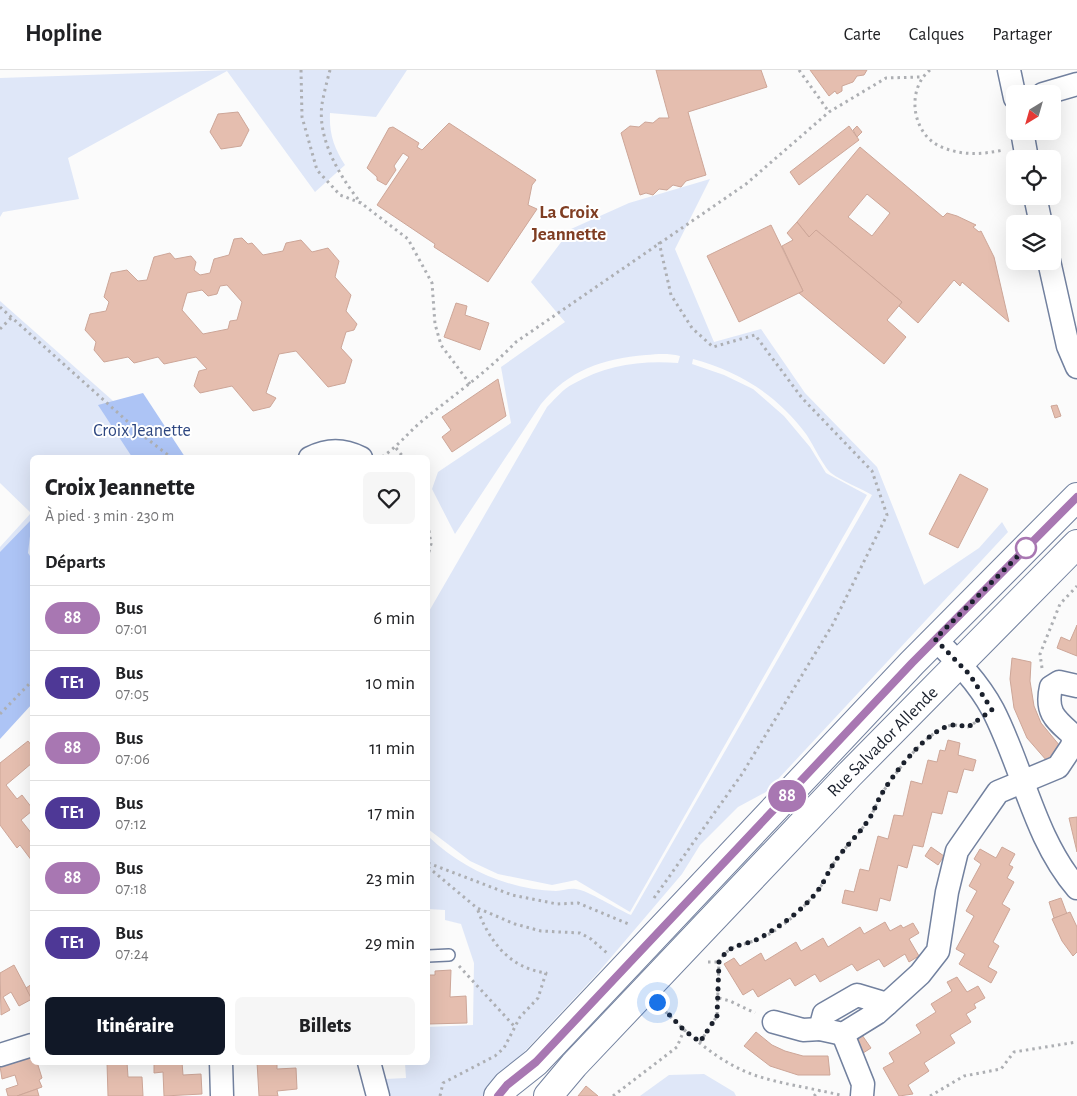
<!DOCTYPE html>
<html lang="fr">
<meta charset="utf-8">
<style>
:root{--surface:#fff;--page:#f6f6f6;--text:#202124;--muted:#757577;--line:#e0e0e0;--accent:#111827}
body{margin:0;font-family:"Alegreya Sans",sans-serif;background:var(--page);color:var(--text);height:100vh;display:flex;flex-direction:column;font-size:19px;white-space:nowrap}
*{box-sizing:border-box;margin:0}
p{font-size:16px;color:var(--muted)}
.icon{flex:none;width:28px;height:28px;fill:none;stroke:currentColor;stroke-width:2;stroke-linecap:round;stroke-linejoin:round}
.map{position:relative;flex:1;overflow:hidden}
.panel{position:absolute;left:30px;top:385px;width:400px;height:610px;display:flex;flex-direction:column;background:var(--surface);border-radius:8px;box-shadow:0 5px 20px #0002}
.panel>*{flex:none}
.badge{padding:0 10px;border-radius:16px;font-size:18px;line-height:32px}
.needle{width:32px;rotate:217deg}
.fabs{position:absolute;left:1006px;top:15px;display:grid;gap:10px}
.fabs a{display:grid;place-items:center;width:55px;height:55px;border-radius:8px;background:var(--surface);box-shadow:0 5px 20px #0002;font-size:25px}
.you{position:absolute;width:25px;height:25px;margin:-12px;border:4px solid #fff;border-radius:50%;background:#1a73e8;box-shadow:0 0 0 8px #1a73e833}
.map>.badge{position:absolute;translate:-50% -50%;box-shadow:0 0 0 2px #fff}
h2{padding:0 15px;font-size:19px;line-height:45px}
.round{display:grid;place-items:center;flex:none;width:52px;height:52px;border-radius:8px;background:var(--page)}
.headline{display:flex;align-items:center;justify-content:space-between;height:85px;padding:0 15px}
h1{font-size:24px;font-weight:800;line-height:38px}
.primary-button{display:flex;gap:10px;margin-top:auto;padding:10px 15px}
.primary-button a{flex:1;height:58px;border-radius:8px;background:var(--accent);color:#fff;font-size:20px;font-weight:800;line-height:58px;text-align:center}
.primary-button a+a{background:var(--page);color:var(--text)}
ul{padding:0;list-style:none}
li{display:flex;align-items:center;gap:15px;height:65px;padding:0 15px;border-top:1px solid var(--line)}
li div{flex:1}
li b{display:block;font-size:19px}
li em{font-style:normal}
li .badge{min-width:55px;font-weight:700;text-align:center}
header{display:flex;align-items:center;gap:30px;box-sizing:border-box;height:70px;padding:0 25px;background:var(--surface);border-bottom:1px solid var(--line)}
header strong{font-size:24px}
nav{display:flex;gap:28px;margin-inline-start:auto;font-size:18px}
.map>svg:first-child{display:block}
.green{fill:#dfe7f8}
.forest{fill:#adc4f5}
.building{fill:#e5beaf;stroke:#cda698;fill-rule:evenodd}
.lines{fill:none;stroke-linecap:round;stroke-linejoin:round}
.lane-casing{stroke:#72819f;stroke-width:14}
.street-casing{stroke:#72819f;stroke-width:25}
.secondary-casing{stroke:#72819f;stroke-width:30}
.path{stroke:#adafb3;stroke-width:3;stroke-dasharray:2.5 4;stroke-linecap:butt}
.lane{stroke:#fff;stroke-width:11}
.street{stroke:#fff;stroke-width:22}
.secondary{stroke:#fff;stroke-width:28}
.line-casing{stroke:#fff;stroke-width:11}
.line{stroke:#a877b2;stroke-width:8}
.walk{stroke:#1a202c;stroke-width:5;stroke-dasharray:0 9}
.stop-dot{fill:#fff;stroke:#a877b2;stroke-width:2.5}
.labels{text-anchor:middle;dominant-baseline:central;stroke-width:4;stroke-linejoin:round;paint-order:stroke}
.park-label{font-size:18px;fill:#2d4680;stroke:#fff}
.street-label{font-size:18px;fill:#1a202c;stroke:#fff}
.neighbourhood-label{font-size:19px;font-weight:bold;fill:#803e23;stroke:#fff}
</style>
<header>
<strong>Hopline</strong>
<nav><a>Carte</a><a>Calques</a><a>Partager</a></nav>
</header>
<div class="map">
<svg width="1077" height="1026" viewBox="0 0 1077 1026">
<rect width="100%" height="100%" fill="#fbfbfb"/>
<!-- green -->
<g class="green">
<path d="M232 0H407L376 47 330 43C329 64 334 78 345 95L315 122 227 1 68 88 79 129 3 142 0 147V8Z"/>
<path d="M710 109 675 179 714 272 761 259 805 323 877 397 924 515 979 478 1002 452 1008 462 766 722 738 737 700 775 682 804 596 905 483 1026H387L385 1009 406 1008 405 993 428 992V957L473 955 474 893 461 854 445 850V840L428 839V769L429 767C462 799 510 820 556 821 563 821 569 818 576 819 587 820 619 840 631 845L872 425C859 417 843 412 831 403 823 396 813 374 806 364 778 326 739 301 693 289L692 294 724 305 753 319 784 346 810 377 826 403 867 425 630 842 576 810 552 815 498 804 470 791 428 759V543L547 337C555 329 563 319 573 314 605 295 642 290 678 293L680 286C668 283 658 284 646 285 602 289 569 300 541 334L455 464 432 419 438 402 511 353 501 297 565 252 531 212 571 159 629 133Z"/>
<path d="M0 231 172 383 170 388H32V558L0 591V477L31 443 0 413Z"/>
<path d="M704 1004 734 1022 736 1026H640L669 1005Z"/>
</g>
<!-- forest -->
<g class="forest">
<path d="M143 323 185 387H132L98 335Z"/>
<path d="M32 449 28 483 32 489V634L0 669V482Z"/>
</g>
<!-- building -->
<g class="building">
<path d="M656 0H761L767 17 688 42 706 105 686 111 681 117 673 115 667 120 659 119 653 125 646 123 640 125 621 63 630 56 639 57 645 52 653 53 659 48H669Z"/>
<path d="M810 0H867L864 5 857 6 853 12 842 16V21L837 24 835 21 829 26Z"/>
<path d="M238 42 249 60 241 76 221 79 210 62 218 44Z"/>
<path d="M449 53 536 110 532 115 528 135 537 139 488 212 434 177 435 174 377 135 409 87 403 83 396 93 394 96 396 100 386 115 377 110V107L367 98 389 58 393 57 419 73 417 77 422 80Z"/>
<path d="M849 56 859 70 799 115 790 102Z"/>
<path d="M857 56 862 62 857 67 853 60Z"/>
<path d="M860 77 943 147 947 143 957 146 976 155 973 157 979 162 981 161 994 187 1009 252 962 212 960 216 954 210 918 253 899 236 902 232 816 160 809 167 797 152ZM867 124 890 143 872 166 848 147Z"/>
<path d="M797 152 809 167 816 160 902 232 887 250 906 267 884 294 799 223 803 221 782 176 793 170 787 163Z"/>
<path d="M771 155 803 221 739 252 707 186Z"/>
<path d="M242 168 248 174 252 173 263 185 283 181 286 173 301 170 312 182 328 178 339 191 335 207 351 225 346 241 357 254 354 260 346 262 341 278 352 290 345 313 328 317 296 281 279 284 266 323 276 328 270 337 253 341 232 316 200 323 194 316 199 301 207 299 196 287 164 294 158 287 134 293 128 287 104 292 94 280 96 272 85 260 90 244 106 241 109 232 104 227 111 203 127 200 138 211 147 210 154 187 170 183 175 189 191 186 196 192 194 200 200 205 210 203 214 189 229 185 234 169ZM227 215 242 232 237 250 230 251 228 259 203 264 182 240 187 223 202 220 208 226 217 224 220 216Z"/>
<path d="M456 233 467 236 465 245 489 253 480 280 444 267Z"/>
<path d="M498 309 506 346 452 382 442 367 451 360 442 347Z"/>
<path d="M1057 335 1061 346 1055 348 1051 336Z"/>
<path d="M960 404 988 419 958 478 929 464Z"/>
<path d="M1077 555V586L1057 578 1061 567 1070 571Z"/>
<path d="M1012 588 1031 592 1030 611 1034 636 1041 653 1060 676 1047 691 1027 668 1014 638 1010 609Z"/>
<path d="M948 670 960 673 958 685 976 690 973 701 964 699 957 723 948 721 942 744 932 742 923 777 913 775 907 798 898 795 890 831 880 828 877 841 842 833 845 820 854 822 860 799 869 801 878 766 888 769 894 745 903 746 911 711 922 714 928 690 937 692 940 680 945 681Z"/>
<path d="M28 671 32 676V693L6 715 17 729 22 725 32 738V741L21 750 32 764V791L20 775 17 778 0 755V693Z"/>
<path d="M1077 747V782L1069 748Z"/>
<path d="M931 777 944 786 938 795 925 786Z"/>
<path d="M1002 777 1015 784 1009 795 1013 797 1007 808 1014 812 1002 834 1010 839 993 872 999 876 988 897 997 902 991 913 959 894 965 884 956 879 974 846 966 841 977 821 969 816 981 794 974 789 980 779 996 788Z"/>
<path d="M1061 828 1067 844 1054 848 1049 832Z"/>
<path d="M1070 842 1077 857V882L1073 886 1062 871 1052 849Z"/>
<path d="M885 852 890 861 901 855 903 858 913 853 919 863 909 869 919 886 909 892 905 884 884 897 879 889 857 901 852 894 820 912 815 904 795 916 790 908 758 927 753 919 743 925 724 894 734 888 740 896 761 883 765 891 796 872 801 881 823 868 828 877 860 857 864 864Z"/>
<path d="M14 895 32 929 19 936 11 922 3 927 10 940 1 945 0 903Z"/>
<path d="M451 900 450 927 466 926 467 953 428 954V905H435V901Z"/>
<path d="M957 907 967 922 978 916 985 928 974 934 976 938 966 944 971 952 950 965 955 973 924 993 929 1001 908 1015 913 1024 899 1026 883 998 894 992 889 983 921 963 916 955 936 942 931 934 952 921 947 912Z"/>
<path d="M32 914V930L26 918Z"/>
<path d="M756 962 772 975 785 981 803 986H828L830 1005H798L770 996 744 976Z"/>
<path d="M862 965 871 978 860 985 852 971Z"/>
<path d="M32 986V992H37L42 1008 39 1010 42 1017 17 1026H8L6 1019 18 1015 15 1005 2 1009 0 996Z"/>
<path d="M107 992H127L128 1007H142L143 1026H108Z"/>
<path d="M154 992H182L183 1005 201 1004 202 1024 164 1026 163 1002 154 1003Z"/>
<path d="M257 992H277V999L296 998 297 1019 277 1021 278 1026H259Z"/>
<path d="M586 1016 598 1026H578Z"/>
<path d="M37 1019 39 1026H17Z"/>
</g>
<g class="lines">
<!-- lane casing -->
<g class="lane-casing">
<path id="lane" d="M428 886 449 885"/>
</g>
<!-- street casing -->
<g class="street-casing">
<g id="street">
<path d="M1009 0 1015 28"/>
<path d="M1043 24 1077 14"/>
<path d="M1022 61 1027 89"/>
<path d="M1035 126 1041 154"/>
<path d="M1049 191 1068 276 1077 297"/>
<path d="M310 388C328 379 343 379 361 388"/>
<path d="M935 569C957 591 978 612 993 640 1023 698 1034 768 1077 818"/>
<path d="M857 925 887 934 877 943 843 964 820 959 824 944Z"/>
<path d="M887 934 920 904 938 881 947 822 957 781 975 755 998 722 1058 697 1072 676 1074 666C1056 650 1045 643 1051 617L1059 612 1077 616"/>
<path d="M774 952 803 960 820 959"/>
<path d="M843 964 863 1014 862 1026"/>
<path d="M0 985 32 975"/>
<path d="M221 992 222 1026"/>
<path d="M369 992 378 1026"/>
</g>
</g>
<!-- secondary casing -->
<g class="secondary-casing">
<g id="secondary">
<path d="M498 1026 507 1015 536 992 912 593 1077 427"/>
<path d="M548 1026 574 995 849 705 1077 474"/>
</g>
</g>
<!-- path -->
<g class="path">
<path d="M301 0 302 47 317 100 340 125 361 133 408 169 432 213 435 254 441 275 470 314"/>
<path d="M330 0C327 11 324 23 322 34 317 69 340 107 361 133"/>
<path d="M799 0 829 42"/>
<path d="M930 0C905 20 912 67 944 78 965 86 983 84 1004 80"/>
<path d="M0 237 146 368 172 388"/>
<path d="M0 259 12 247"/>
<path d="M396 378 404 388"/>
<path d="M382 387C397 377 408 363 422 351 454 325 487 302 516 272L746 114 829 42 886 8 921 7"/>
<path d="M428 454 431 474 428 485"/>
<path d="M1042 598 1040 584 1060 534 1077 516"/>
<path d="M0 644 32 611"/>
<path d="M428 793 512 825 557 834 578 833 631 855"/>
<path d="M428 797 477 838 515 854 541 861 580 863 591 869 607 883"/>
<path d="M654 828 742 704 833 554 887 445 872 401 802 328 755 265 713 277 692 258 671 225 659 172"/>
<path d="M708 892H719"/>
<path d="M459 896 515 957"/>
<path d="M719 928 730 931 755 943"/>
<path d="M661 937C687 964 718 992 754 1005 781 1014 811 1018 840 1025"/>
<path d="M700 972 717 946 719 892C728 875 741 876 757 870 780 861 806 837 821 816 826 808 830 798 836 790 845 777 858 765 867 752 873 744 876 734 881 725 894 704 928 658 953 655 958 655 964 656 968 657L976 652"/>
<path d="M440 1026 443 1013 495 986 504 978 520 947 538 928 546 903C509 898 489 871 477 838"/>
<path d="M613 1026 677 977 684 960"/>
<path d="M814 1026 820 1020"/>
<path d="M930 1026 964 1006 1001 999 1014 982 1077 972"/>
</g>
<!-- lane -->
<use href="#lane" class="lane"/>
<!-- street -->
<use href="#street" class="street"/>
<!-- secondary -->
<use href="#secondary" class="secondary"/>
</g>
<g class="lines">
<!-- line casing -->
<g class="line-casing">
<path id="line" d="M498 1026 507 1015 536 992 912 593 1077 427"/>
</g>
<!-- line -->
<use href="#line" class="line"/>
<!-- walk -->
<path class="walk" d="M657 932 684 960 700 972 717 946 719 892C731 871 744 877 760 868 782 855 806 838 821 816 826 808 830 798 836 790 845 777 858 765 867 752 873 744 876 734 881 725 893 704 928 658 953 655 958 655 964 656 968 657L992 640 970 605 935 569 1026 478"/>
</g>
<!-- markers -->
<circle class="stop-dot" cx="1026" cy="478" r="10"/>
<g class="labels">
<!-- park labels -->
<g class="park-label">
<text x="142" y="361">Croix Jeanette</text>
</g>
<!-- street labels -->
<g class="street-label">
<text transform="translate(883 672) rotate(-45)">Rue Salvador Allende</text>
</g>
<!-- neighbourhood labels -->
<g class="neighbourhood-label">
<text x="569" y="142">La Croix<tspan x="569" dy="22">Jeannette</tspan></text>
</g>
</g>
</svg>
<div class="fabs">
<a><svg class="needle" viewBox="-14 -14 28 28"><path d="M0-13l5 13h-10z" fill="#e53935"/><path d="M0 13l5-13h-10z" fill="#757577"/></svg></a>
<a><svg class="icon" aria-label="locate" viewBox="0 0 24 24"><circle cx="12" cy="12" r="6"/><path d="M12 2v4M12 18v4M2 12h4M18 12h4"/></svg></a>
<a><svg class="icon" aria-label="layers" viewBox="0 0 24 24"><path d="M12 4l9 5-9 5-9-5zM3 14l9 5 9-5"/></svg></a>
</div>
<div class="you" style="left:657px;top:932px"></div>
<b class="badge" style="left:787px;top:726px;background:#a877b2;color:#fff">88</b>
<section class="panel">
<div class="headline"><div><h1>Croix Jeannette</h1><p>À pied · 3 min · 230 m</p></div><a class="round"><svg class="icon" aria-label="heart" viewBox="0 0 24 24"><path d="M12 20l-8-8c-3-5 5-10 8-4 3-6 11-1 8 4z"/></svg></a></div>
<h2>Départs</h2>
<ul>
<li><span class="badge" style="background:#a877b2;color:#fff">88</span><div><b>Bus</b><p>07:01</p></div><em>6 min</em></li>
<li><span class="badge" style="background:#4e3896;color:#fff">TE1</span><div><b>Bus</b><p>07:05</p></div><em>10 min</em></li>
<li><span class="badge" style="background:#a877b2;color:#fff">88</span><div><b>Bus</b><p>07:06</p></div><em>11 min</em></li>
<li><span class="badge" style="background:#4e3896;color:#fff">TE1</span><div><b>Bus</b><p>07:12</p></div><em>17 min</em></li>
<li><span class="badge" style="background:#a877b2;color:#fff">88</span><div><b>Bus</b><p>07:18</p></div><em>23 min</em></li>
<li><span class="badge" style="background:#4e3896;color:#fff">TE1</span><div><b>Bus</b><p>07:24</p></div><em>29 min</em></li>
</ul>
<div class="primary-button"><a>Itinéraire</a><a>Billets</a></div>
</section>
</div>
